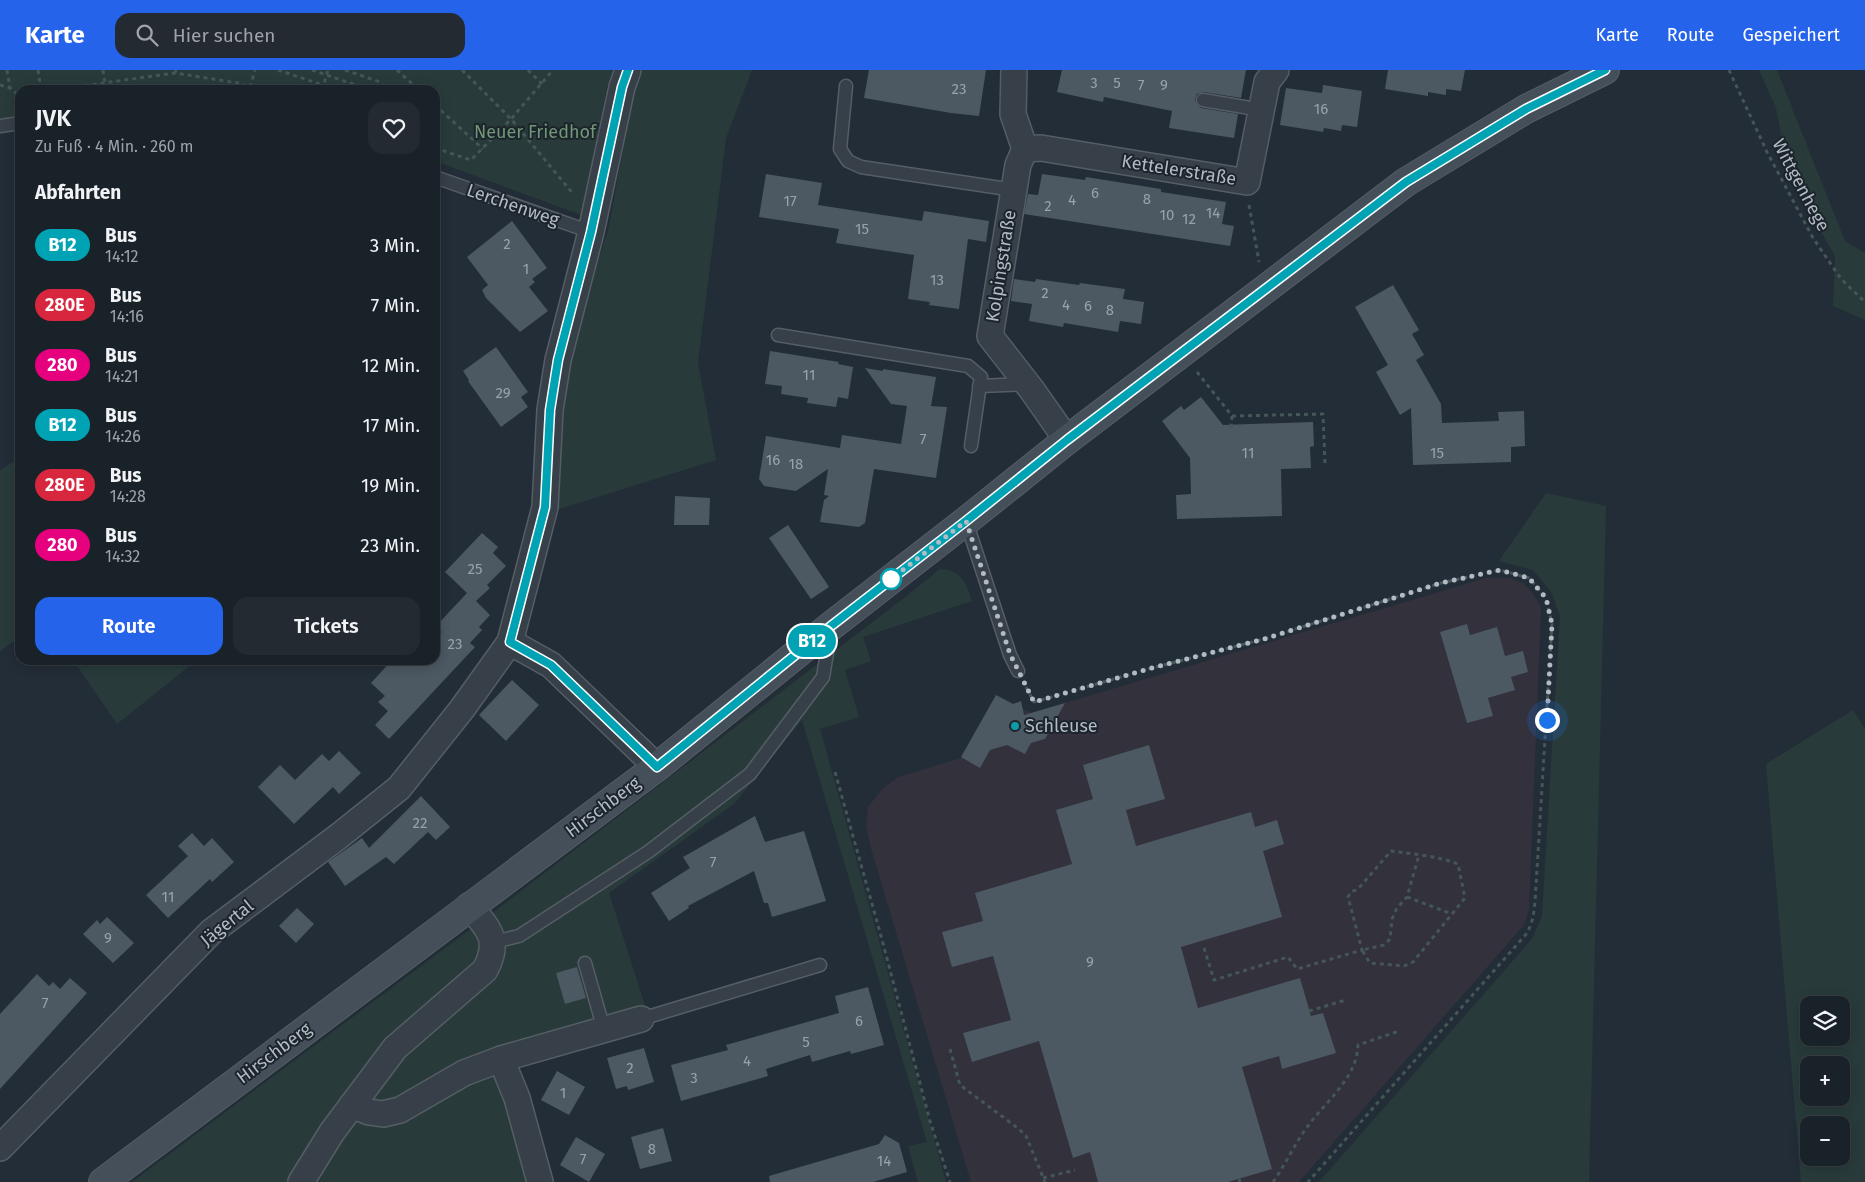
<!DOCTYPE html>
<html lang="de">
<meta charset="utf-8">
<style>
:root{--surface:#1a2229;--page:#232a31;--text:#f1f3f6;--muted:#9fa4a8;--line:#383f46;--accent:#2563eb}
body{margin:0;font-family:"Fira Sans",sans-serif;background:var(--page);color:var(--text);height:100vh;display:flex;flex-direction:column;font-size:19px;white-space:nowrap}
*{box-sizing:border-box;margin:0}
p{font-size:16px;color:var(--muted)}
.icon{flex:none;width:28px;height:28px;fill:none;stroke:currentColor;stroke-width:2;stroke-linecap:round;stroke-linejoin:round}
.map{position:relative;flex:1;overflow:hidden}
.drawer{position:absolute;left:15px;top:15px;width:425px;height:580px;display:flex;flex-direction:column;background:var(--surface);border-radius:15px;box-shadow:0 2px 12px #0003,0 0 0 1px var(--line)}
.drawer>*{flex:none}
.badge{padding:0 10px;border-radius:16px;font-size:18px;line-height:32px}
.buttons{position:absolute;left:1800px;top:926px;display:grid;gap:10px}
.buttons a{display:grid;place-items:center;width:50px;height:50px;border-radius:10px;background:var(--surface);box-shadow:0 2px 12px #0003,0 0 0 1px var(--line);font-size:25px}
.you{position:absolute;width:25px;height:25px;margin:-12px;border:4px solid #fff;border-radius:50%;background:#1a73e8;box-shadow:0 0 0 8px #1a73e833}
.map>.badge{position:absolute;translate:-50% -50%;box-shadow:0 0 0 2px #fff}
h2{padding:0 20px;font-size:19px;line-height:45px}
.round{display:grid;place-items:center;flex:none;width:52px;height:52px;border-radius:15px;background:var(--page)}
.head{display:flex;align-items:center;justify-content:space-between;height:85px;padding:0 20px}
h1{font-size:24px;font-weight:600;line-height:38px}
.cta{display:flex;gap:10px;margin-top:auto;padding:10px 20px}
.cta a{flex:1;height:58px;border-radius:15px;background:var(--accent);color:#fff;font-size:20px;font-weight:600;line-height:58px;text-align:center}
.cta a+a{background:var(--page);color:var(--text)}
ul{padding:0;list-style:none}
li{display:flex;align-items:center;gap:15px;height:60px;padding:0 20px}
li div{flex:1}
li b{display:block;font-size:19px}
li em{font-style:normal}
li .badge{min-width:55px;font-weight:700;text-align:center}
header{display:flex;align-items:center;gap:30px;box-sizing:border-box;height:70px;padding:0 25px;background:var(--accent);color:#fff}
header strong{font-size:24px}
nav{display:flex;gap:28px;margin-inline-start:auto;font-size:18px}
.search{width:350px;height:45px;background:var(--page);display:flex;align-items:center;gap:12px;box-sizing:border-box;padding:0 18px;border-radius:15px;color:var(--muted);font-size:19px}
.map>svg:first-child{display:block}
.medical{fill:#32313c}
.green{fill:#283b3a;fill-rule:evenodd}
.building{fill:#4c5862}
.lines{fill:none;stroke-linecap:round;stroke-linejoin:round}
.lane-casing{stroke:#555d65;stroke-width:15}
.street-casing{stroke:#555d65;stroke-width:28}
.secondary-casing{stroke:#555d65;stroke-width:30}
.path{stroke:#455657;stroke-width:3;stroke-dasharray:4 4;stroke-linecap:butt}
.lane{stroke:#373f48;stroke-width:12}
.street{stroke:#373f48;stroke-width:25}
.secondary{stroke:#454f5a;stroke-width:28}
.line-casing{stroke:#fff;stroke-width:11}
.line{stroke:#00a3b4;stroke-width:8}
.walk{stroke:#b2bac4;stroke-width:5;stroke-dasharray:0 9}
.stop-dot{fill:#fff;stroke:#00a3b4;stroke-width:2.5}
.culture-dot{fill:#0f9aa8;stroke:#1c242c;stroke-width:2}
.labels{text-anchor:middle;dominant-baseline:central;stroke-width:4;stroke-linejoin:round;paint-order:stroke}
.number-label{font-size:15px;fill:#98a2ac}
.park-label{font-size:18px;fill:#729778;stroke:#1c242c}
.street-label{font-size:18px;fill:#b2bac4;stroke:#1c242c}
.poi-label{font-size:18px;fill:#b2bac4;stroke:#1c242c;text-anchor:start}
</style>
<header>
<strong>Karte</strong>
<div class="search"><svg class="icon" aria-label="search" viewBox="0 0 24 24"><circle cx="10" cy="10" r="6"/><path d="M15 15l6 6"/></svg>Hier suchen</div>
<nav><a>Karte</a><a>Route</a><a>Gespeichert</a></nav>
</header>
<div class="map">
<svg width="1865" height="1112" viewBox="0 0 1865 1112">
<rect width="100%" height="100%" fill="#232d37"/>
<!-- medical -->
<path class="medical" d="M1486 508H1509L1523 513 1533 523 1541 538 1529 839 1524 855 1299 1112H971L871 779 866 755 868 737 882 719 898 707 961 688 996 625 1031 643Z"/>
<!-- green -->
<g class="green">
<path d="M0 0H613L607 17 581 145 435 91V20H207L169 15 145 20H20V46L0 51Z"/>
<path d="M638 0H752L726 68 698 293 716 390 556 440 564 303 581 241 608 161Z"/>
<path d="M1759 0H1777L1845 171 1865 183V250L1833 236 1835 186 1793 113 1786 91 1776 38Z"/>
<path d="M20 388V567L0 581V400Z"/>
<path d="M1546 423 1606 436 1589 1112H1319L1532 869 1542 846 1560 546 1551 522 1533 500 1499 491Z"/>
<path d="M940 499C962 500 966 513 972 531L863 567 871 591 845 600 859 647 820 659 946 1112H918L908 1076 927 1072 802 650 734 734 609 823 652 957 517 996 550 1112H132L500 837 904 528Z"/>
<path d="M73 590H197L117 654Z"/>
<path d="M1853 640 1865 659V1112H1801L1766 694ZM1809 935H1841V968H1809ZM1809 995H1841V1028H1809ZM1809 1055H1841V1088H1809Z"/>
</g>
<!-- building -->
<g class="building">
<path d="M869 0H986L979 46 951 43 864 28Z"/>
<path d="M1062 0H1246L1241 28 1204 22 1197 24 1195 29 1196 33 1201 38 1238 44 1234 68 1169 58 1172 41 1104 27 1103 32 1057 22Z"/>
<path d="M1388 0H1465L1461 21 1446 19V25L1428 22V26L1385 19Z"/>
<path d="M1323 15 1362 21 1357 57 1342 55 1341 61 1324 58 1323 62 1280 55 1286 18 1322 23Z"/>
<path d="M766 104 822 113 818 135 922 151 924 141 989 151 986 172 968 169 959 239 929 235 930 232 908 229 914 185 836 173 839 159 759 147Z"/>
<path d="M1042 104 1085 110 1086 107 1161 119V122L1226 132 1222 154 1234 156 1230 176 1024 144 1028 124 1038 125Z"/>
<path d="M512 151 547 198 532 209 535 212 529 217 548 241 520 262 486 228 482 220 488 215 467 187Z"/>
<path d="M1014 209 1035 212 1036 209 1079 215 1080 213 1125 219 1123 229 1144 232 1141 254 1120 251 1118 262 1064 253 1063 257 1029 251 1032 234 1011 231Z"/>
<path d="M1393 215 1419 260 1412 264 1424 285 1416 290 1441 334 1442 353 1499 351 1498 342 1524 341 1525 376 1511 377V392L1413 395 1411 338 1400 345 1376 302 1388 295 1355 237Z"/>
<path d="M496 277 528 322 521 327 528 337 501 357 468 311 469 310 463 301Z"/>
<path d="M770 281 839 292 838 294 853 297 848 329 838 327 836 337 807 333 808 328 781 324 782 316 765 314Z"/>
<path d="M865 298 883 301V299L936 307 931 336 947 337 936 408 874 399 865 453 859 457 820 452 824 430 829 426 824 425 828 399 796 421 764 416 759 409 766 366 840 378 842 365 901 374 907 336 891 334Z"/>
<path d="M1201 327 1223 355 1313 352 1314 376 1310 377 1311 398 1281 399 1282 446 1177 449 1176 425 1191 424 1190 388 1162 351 1181 336 1184 340Z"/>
<path d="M675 426 710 428 709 455H674Z"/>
<path d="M788 455 829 517 811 529 769 468Z"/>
<path d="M482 463 498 477 493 483 506 496 487 515 490 518 476 531 490 545 479 557 482 560 470 573 475 577 389 669 375 655 388 641 378 632 385 626 371 613 392 590H435V569L442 562 436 556 467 523 445 502Z"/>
<path d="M1467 554 1470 565 1497 557 1505 586 1523 581 1528 602 1511 607 1515 620 1488 628 1493 646 1467 653 1440 562Z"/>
<path d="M512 610 539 635 506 671 479 645Z"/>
<path d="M996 625 1013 634 1021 631 1024 645 1065 633 1045 669 1031 673 1025 684 1007 675 990 680 980 698 961 687Z"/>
<path d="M1149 675 1165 729 1126 740 1136 776 1251 742 1255 757 1277 750 1284 774 1263 781 1282 847 1181 877 1198 938 1300 908 1311 946 1323 943 1336 983 1282 999 1279 986 1242 997 1272 1099 1228 1112H1098L1090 1082 1073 1088 1039 971 972 992 963 963 1011 950 993 886 952 897 942 862 983 851 975 823 1072 794 1056 740 1093 729 1083 695Z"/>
<path d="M339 681 361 703 339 724 333 717 294 754 258 717 280 695 295 710 322 684 329 691Z"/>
<path d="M421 726 450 757 436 770 428 762 394 794 386 787 345 816 328 792 362 768 369 778Z"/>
<path d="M755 746 765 772 804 761 826 831 772 847 768 833H764L754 801 688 836 689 838 669 851 651 823 690 798 683 787Z"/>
<path d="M192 763 204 776 212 768 234 792 212 812 210 809 168 848 146 825 188 786 178 776Z"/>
<path d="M297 838 314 854 296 873 279 856Z"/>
<path d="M107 847 134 873 113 893 83 864 97 850 100 854Z"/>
<path d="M577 897 586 928 565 934 556 903Z"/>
<path d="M37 904 49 916 53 912 60 919 70 908 87 923 0 1019V944Z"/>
<path d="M868 917 884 975 851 984 850 981 812 992 810 985 766 999 768 1006 681 1031 671 995 728 980 726 975 839 943 835 926Z"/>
<path d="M644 978 654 1012 628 1020 627 1016 616 1019 607 988Z"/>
<path d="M557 1001 585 1017 569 1045 541 1030Z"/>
<path d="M663 1058 672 1091 640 1099 631 1067Z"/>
<path d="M885 1065 899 1073 907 1102 873 1112H770L769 1106 879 1074Z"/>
<path d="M576 1067 605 1084 589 1112 560 1095Z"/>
</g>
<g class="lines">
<!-- lane casing -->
<g class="lane-casing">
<g id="lane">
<path d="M846 16 840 79 848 91 861 97 1014 120"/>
<path d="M1203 30 1262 40"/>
<path d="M0 56 20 53"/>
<path d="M435 107 591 162"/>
<path d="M778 265 968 296 981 307 971 376"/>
<path d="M979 316 1027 314"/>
<path d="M966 451 1010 585 1018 601"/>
<path d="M493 872 519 866 648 782 750 704 823 607 831 559"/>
<path d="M585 893 604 960"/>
<path d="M641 949 820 895"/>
</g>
</g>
<!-- street casing -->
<g class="street-casing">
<g id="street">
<path d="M1014 0 1013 44 1025 79 1018 95 990 266 1032 320 1067 370"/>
<path d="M1025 79 1041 78 1247 112 1267 12 1276 0"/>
<path d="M510 572 551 595 657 697"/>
<path d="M352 1035 369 1042 383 1044 400 1040 464 1003 501 989"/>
<path d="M0 1078 211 862 339 766 399 718 462 639 510 572 545 437 550 340 558 290 591 162 622 17 628 0"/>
<path d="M301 1112 332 1062 395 978 485 900C501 870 489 859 469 836"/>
<path d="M540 1112 517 1028 501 989 641 949"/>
</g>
</g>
<!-- secondary casing -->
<g class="secondary-casing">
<path id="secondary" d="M103 1112 657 697 831 556 966 451 1067 370 1406 112 1526 39 1605 0"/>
</g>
<!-- path -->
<g class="path">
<path d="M7 0 10 18"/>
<path d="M38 0 41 20"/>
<path d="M103 0 105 13"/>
<path d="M176 0 175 3 238 13 261 20"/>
<path d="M278 0 323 15"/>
<path d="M312 0 370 20"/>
<path d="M345 0 380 12 387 20"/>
<path d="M397 0 419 20"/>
<path d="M462 0 511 49 574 125"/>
<path d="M528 0 542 14"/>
<path d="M1729 0 1767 82 1813 168 1841 209 1865 232"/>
<path d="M0 15 10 18 18 25H20"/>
<path d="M250 17 255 0"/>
<path d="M53 20 175 3"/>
<path d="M322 20 328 0"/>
<path d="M435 35 483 79"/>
<path d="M435 78 471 90 511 49 553 0"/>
<path d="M1249 135 1259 192"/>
<path d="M1197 302 1232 346 1231 359"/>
<path d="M1232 346 1323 344 1325 394"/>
<path d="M1026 617 1034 632 1152 598 1264 569 1441 513 1500 500 1529 508 1546 528 1552 554 1535 832 1533 848 1528 862 1308 1112"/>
<path d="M835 702 881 866 930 1051 950 1112"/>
<path d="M1407 827 1452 844"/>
<path d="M1204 878 1214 910 1288 887 1297 899 1362 880 1348 827 1351 822 1358 819 1391 781C1413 784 1438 786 1458 794L1465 828 1413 892 1404 896 1370 893 1362 880 1384 875 1390 869 1392 849 1397 838 1407 827 1419 785"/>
<path d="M1309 941 1346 930"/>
<path d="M950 979 960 1015 1019 1059 1026 1066 1045 1112"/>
<path d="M1043 1108 1075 1100"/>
<path d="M1239 1109 1240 1112"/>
<path d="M1273 1112C1286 1094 1295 1073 1308 1056 1326 1031 1357 1008 1358 975L1399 961"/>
</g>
<!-- lane -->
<use href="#lane" class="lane"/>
<!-- street -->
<use href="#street" class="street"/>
<!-- secondary -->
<use href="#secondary" class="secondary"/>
</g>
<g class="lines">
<!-- line casing -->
<g class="line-casing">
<path id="line" d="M628 0 622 17 591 162 558 290 550 340 545 437 510 572 551 595 657 697 831 556 966 451 1067 370 1406 112 1526 39 1605 0"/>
</g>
<!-- line -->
<use href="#line" class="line"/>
<!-- walk -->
<path class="walk" d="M891 509 890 510 966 451 1010 584 1034 632 1152 598 1264 569 1441 513 1500 500 1529 508 1546 528 1552 554 1547 650"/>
</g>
<!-- markers -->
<circle class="stop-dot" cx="891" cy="509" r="10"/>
<circle class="culture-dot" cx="1015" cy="656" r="5"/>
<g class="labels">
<!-- number labels -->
<g class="number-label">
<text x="1094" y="13">3</text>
<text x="1117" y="13">5</text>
<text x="1141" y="15">7</text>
<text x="1164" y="15">9</text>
<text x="959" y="19">23</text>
<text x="1321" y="39">16</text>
<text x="1095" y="123">6</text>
<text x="1147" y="129">8</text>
<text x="1072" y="130">4</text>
<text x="790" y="131">17</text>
<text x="1048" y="136">2</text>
<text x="1213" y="143">14</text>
<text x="1167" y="145">10</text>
<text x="1189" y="149">12</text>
<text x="862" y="159">15</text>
<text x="507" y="174">2</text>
<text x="526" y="199">1</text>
<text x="937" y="210">13</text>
<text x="1045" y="223">2</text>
<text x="1066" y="235">4</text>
<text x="1088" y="236">6</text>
<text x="1110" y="240">8</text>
<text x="809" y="305">11</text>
<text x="503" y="323">29</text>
<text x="923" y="369">7</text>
<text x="1248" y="383">11</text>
<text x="1437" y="383">15</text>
<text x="773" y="390">16</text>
<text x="796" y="394">18</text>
<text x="475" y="499">25</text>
<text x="455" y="574">23</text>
<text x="420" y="753">22</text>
<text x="713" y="792">7</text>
<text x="168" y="827">11</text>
<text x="108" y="868">9</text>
<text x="1090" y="892">9</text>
<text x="45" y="933">7</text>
<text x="859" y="951">6</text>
<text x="806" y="972">5</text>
<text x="747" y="991">4</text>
<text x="630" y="998">2</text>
<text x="694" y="1008">3</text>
<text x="563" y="1023">1</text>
<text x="652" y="1079">8</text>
<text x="583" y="1089">7</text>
<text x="884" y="1091">14</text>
</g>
<!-- park labels -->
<g class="park-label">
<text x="535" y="62">Neuer Friedhof</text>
</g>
<!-- street labels -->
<g class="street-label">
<text transform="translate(1179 100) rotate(9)">Kettelerstraße</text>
<text transform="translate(1801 115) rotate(62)">Wittgenhege</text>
<text transform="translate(513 135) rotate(19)">Lerchenweg</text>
<text transform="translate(1001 196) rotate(-81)">Kolpingstraße</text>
<text transform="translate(603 737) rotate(-37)">Hirschberg</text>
<text transform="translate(227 853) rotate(-39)">Jägertal</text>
<text transform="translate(274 983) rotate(-37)">Hirschberg</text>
</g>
<!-- poi labels -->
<g class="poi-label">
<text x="1025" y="656">Schleuse</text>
</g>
</g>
</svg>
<div class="buttons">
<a><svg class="icon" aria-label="layers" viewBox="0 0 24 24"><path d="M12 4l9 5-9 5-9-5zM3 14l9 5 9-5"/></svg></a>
<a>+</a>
<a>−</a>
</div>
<div class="you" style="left:1547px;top:650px"></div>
<b class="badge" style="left:812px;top:571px;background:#00a3b4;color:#fff">B12</b>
<section class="drawer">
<div class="head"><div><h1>JVK</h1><p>Zu Fuß · 4 Min. · 260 m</p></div><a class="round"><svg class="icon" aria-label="heart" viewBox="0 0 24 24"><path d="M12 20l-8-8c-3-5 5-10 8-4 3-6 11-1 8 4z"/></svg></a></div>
<h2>Abfahrten</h2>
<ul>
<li><span class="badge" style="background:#00a3b4;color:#fff">B12</span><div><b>Bus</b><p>14:12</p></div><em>3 Min.</em></li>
<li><span class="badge" style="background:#d7263d;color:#fff">280E</span><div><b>Bus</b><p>14:16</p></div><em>7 Min.</em></li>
<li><span class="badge" style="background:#e6007e;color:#fff">280</span><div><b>Bus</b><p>14:21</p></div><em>12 Min.</em></li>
<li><span class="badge" style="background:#00a3b4;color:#fff">B12</span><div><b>Bus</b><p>14:26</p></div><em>17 Min.</em></li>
<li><span class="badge" style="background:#d7263d;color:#fff">280E</span><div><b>Bus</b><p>14:28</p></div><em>19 Min.</em></li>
<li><span class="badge" style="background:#e6007e;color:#fff">280</span><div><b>Bus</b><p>14:32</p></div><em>23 Min.</em></li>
</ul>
<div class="cta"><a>Route</a><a>Tickets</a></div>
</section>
</div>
